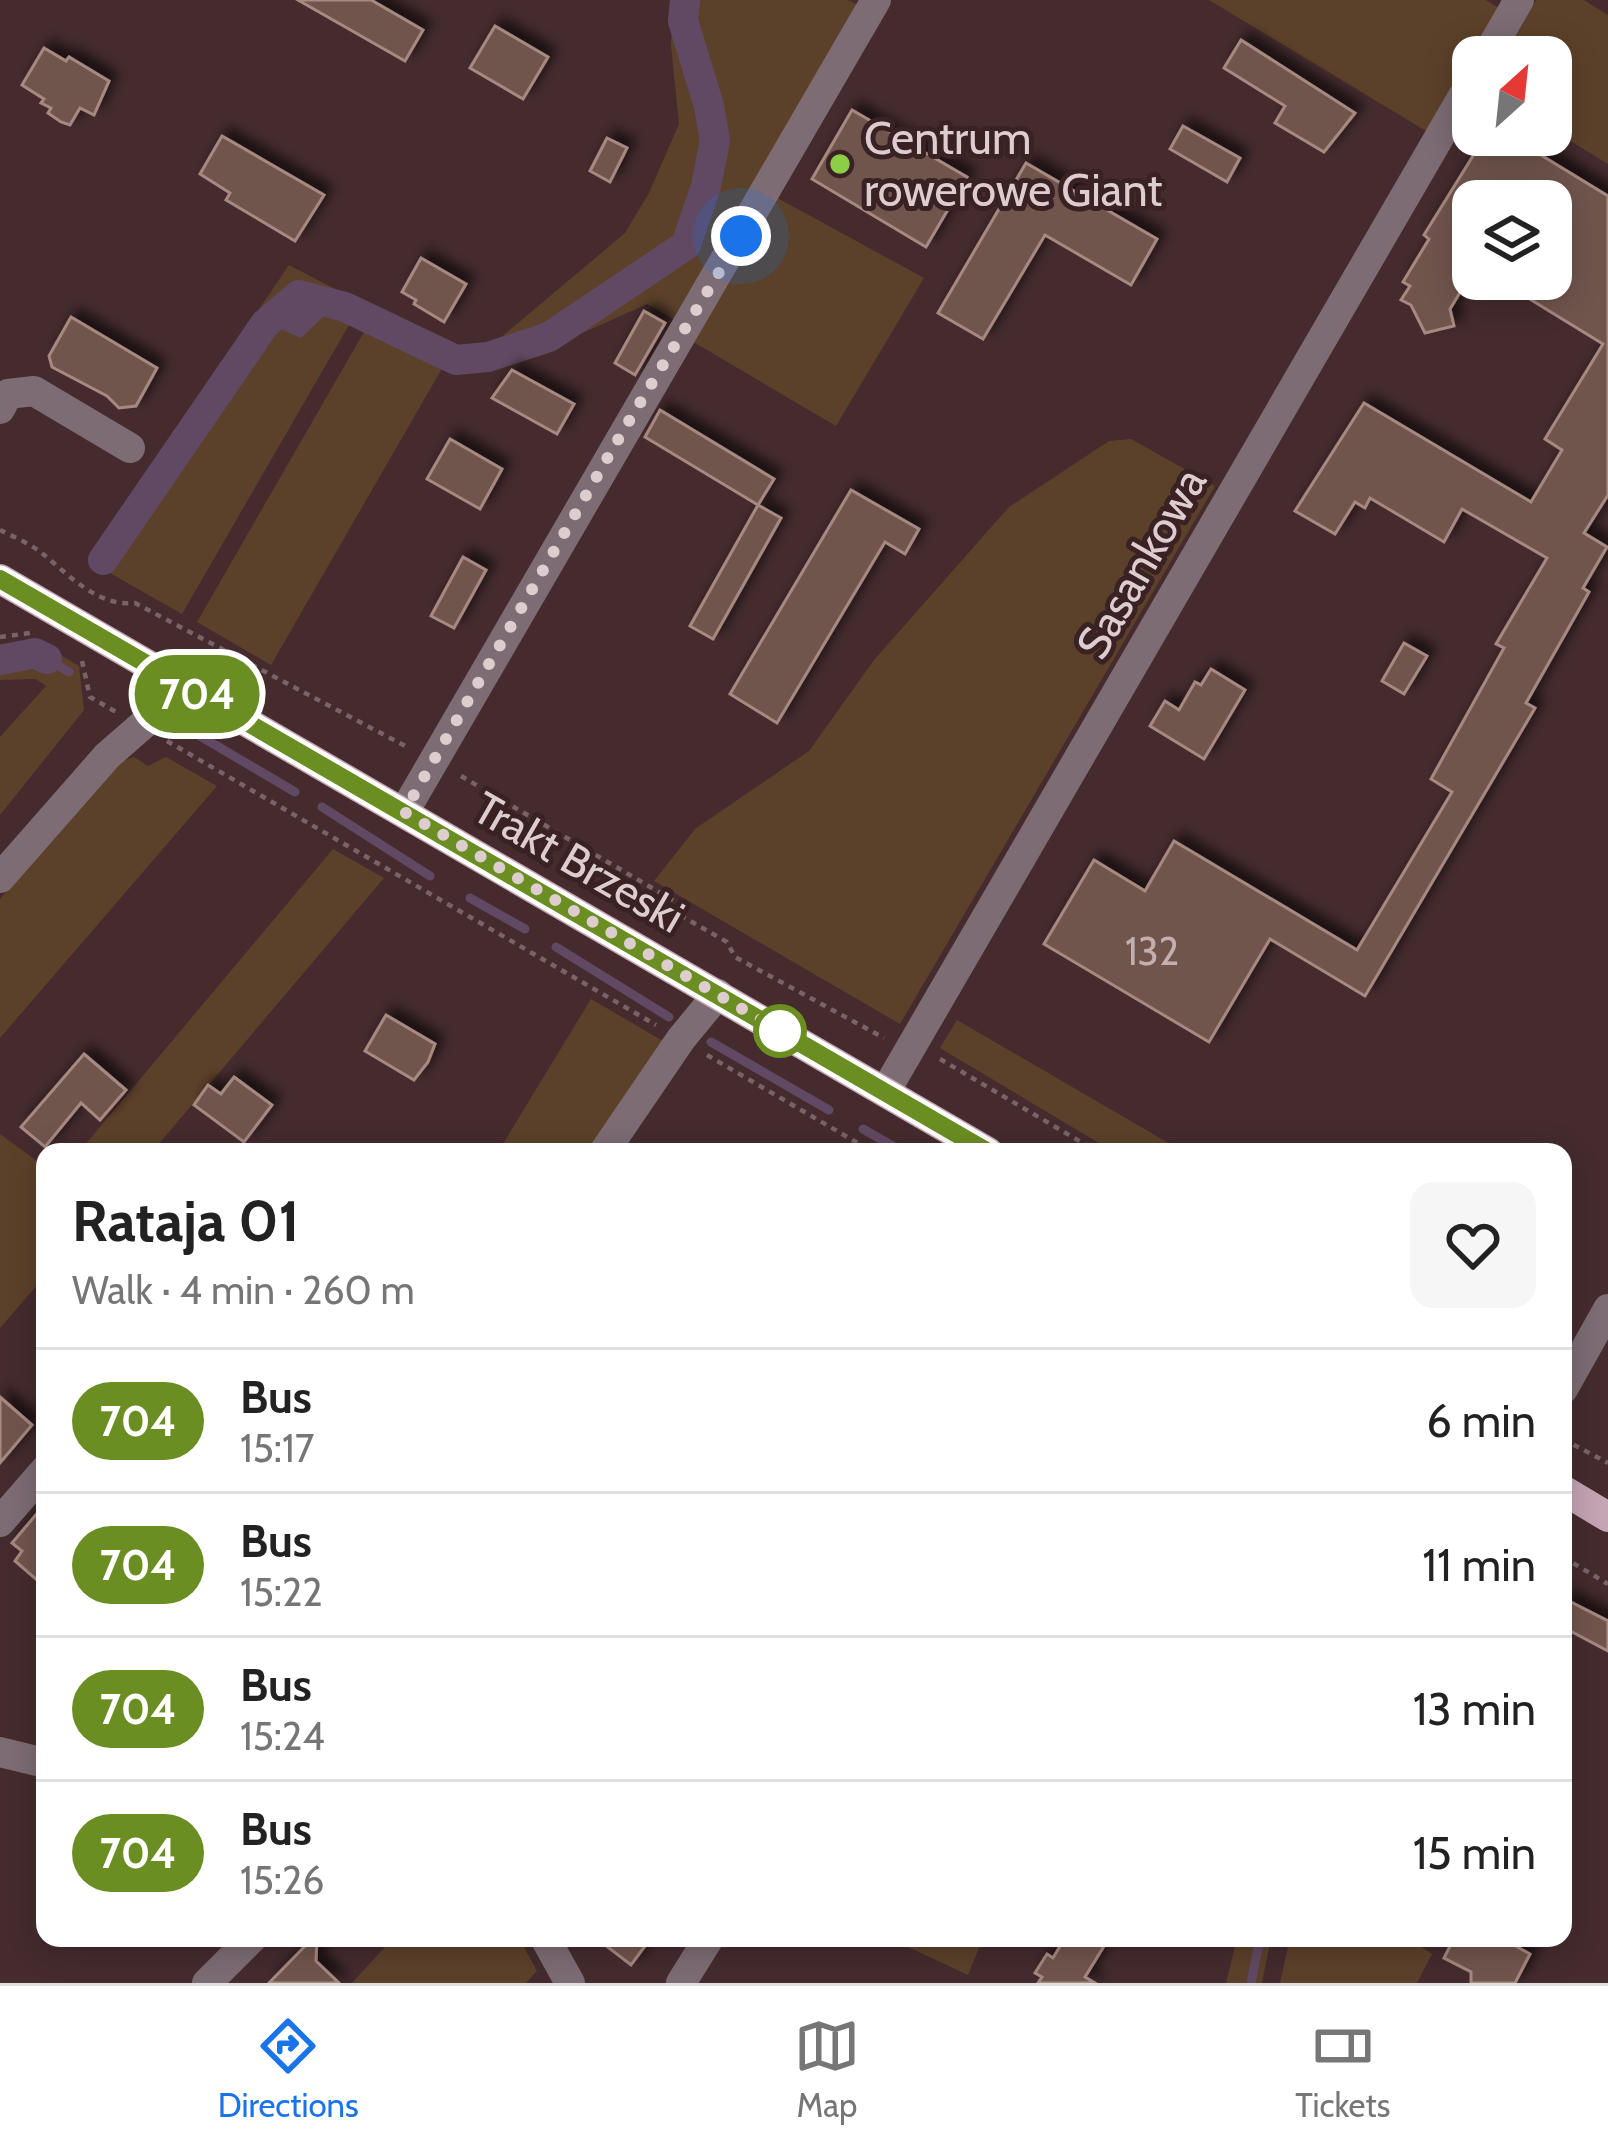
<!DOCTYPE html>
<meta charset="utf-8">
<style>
:root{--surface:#fff;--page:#f6f6f6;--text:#222;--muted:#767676;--line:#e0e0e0;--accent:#1a73e8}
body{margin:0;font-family:Cabin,sans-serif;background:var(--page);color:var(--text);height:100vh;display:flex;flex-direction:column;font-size:45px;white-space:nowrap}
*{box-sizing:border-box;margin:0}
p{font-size:39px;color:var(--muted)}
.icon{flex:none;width:66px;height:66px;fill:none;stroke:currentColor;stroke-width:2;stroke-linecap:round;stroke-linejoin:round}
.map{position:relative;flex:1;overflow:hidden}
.drawer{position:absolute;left:36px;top:1143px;width:1536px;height:804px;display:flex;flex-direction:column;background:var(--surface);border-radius:24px;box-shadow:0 6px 30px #0003}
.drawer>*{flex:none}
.badge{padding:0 24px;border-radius:39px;font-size:42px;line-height:78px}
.needle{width:78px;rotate:27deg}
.fabs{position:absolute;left:1452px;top:36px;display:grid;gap:24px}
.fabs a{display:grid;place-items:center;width:120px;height:120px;border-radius:24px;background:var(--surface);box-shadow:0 6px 30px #0003;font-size:60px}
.you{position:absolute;width:60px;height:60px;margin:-30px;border:9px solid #fff;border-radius:50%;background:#1a73e8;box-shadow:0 0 0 18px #1a73e833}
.map>.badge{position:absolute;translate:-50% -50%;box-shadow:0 0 0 6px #fff}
.round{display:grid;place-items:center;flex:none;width:126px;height:126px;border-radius:24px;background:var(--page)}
.head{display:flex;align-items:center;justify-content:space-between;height:204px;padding:0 36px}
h1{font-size:57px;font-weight:700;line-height:90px}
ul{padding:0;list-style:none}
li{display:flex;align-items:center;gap:36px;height:144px;padding:0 36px;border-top:3px solid var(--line)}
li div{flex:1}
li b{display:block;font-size:45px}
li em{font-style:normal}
li .badge{min-width:132px;font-weight:700;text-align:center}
.tabs{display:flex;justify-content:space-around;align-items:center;height:168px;border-top:3px solid var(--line);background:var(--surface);font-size:33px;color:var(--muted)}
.tabs a{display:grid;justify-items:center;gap:6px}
.tabs .current{color:var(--accent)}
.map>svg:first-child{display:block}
.green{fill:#5c412a}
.water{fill:#624963}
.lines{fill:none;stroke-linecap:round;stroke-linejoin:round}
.stream{stroke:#624963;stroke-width:9}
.canal{stroke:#624963;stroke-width:30}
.building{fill:#70554d;stroke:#a68980;stroke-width:3;filter:url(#shadow)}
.path{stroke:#7a6366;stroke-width:4.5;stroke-dasharray:6 6;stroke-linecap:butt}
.minor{stroke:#7d6c74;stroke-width:30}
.major{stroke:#c5a4b3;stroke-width:30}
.line-casing{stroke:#fff;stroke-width:27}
.line{stroke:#6b8e23;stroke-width:18}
.walk{stroke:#decdce;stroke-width:12;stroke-dasharray:0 21.6}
.poi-dot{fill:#8cce45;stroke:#3a2224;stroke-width:4.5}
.stop-dot{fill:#fff;stroke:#6b8e23;stroke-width:6}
.labels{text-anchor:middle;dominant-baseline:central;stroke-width:10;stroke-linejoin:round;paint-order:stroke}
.number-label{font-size:39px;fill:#c2afae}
.poi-label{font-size:45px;fill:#decdce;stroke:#3a2224;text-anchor:start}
.street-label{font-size:45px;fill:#decdce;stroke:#3a2224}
</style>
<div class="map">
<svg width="1608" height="1983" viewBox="0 0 1608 1983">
<defs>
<filter id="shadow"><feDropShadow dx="8" dy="-8" stdDeviation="6" flood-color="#0009"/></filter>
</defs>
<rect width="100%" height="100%" fill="#452b2e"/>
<!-- green -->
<g class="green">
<path d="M673 0H848L858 5 677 321 647 304 558 344 457 371 444 365 271 665 197 622 368 325 353 318 182 614 89 561 289 265 454 351 486 350 625 233 649 193 679 124 671 45Z"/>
<path d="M1209 0H1486L1499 8 1426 131Z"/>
<path d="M1536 0H1584L1608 15V164L1551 129V57H1503Z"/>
<path d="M772 195 924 278 836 426 690 340Z"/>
<path d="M1131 439 1215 486 900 1024 654 881 695 829 809 751 874 660 1009 507 1109 441Z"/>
<path d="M33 639 79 666 84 710 0 815V737L46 686 36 679 0 680V644Z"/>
<path d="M134 757 148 766 166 757 217 786 0 1038V899L122 761Z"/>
<path d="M333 849 384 878 152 1152H79Z"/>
<path d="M591 999 668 1044 593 1152H498Z"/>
<path d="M957 1020 1184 1152H1114L940 1048Z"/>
<path d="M0 1134 45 1167V1276L0 1328Z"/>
<path d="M393 1938H519L537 1971 526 1983H352Z"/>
<path d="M889 1938H983L968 1975Z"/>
<path d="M1237 1938H1271L1262 1983H1226Z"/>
<path d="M1290 1938H1408L1432 1954 1417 1983H1280Z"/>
</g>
<!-- water -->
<path class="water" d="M276 296 313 297 326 314 301 338 265 322Z"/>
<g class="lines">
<!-- stream -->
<g class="stream">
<path d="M47 659 69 672"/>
<path d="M183 726 295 792"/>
<path d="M322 807 430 876"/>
<path d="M470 898 525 929"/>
<path d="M556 947 669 1017"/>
<path d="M711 1042 829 1110"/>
<path d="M863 1129 903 1152"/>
<path d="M1251 1983 1260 1938"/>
</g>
<!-- canal -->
<g class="canal">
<path d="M103 560 265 324 299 295 345 307 456 360 488 357 549 337 686 245 706 186 715 141 709 106 683 21 685 0"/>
<path d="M0 660 35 653 47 659"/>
</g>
</g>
<!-- building -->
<g class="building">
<path d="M298 0H371L423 30 405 61Z"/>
<path d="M495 26 548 57 523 99 470 68Z"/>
<path d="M1241 40 1355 113 1324 152 1275 123 1285 106 1224 68Z"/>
<path d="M44 48 66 61 69 57 109 81 94 115 80 108 70 125 61 122 48 113 51 108 41 103 44 99 22 85Z"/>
<path d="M852 110 967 177 926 247 812 179Z"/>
<path d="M1183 126 1240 158 1227 182 1170 149Z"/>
<path d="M1486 135H1508L1608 196V495L1584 533 1607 547 1583 588 1589 592 1526 703 1535 708 1365 996 1270 939 1209 1042 1044 944 1094 860 1145 891 1174 841 1357 950 1452 792 1431 779 1504 648 1496 644 1547 558 1462 509 1444 542 1370 498 1365 508 1355 502 1335 534 1295 511 1364 403 1531 502 1562 450 1545 439 1603 344 1497 279H1551V201H1473V271L1450 309 1454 326 1425 333 1411 305 1401 300 1410 286 1403 282 1429 239 1424 235Z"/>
<path d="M222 136 324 195 295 241 226 200 230 193 200 174Z"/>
<path d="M607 138 627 148 610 182 590 171Z"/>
<path d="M1026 163 1157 239 1131 285 1045 235 983 339 938 313Z"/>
<path d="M421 258 466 284 444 322 414 304 416 300 402 292Z"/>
<path d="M644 311 665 323 635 375 615 363Z"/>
<path d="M71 317 157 368 136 406 119 408 107 396 52 367 49 356Z"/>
<path d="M512 370 574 404 557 434 492 398Z"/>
<path d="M660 410 774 479 758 505 781 518 713 639 690 626 758 505 645 437Z"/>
<path d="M450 439 502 469 480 509 427 479Z"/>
<path d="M851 490 919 529 905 554 885 542 777 723 730 694Z"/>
<path d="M463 557 486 570 454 628 431 616Z"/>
<path d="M1404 643 1427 656 1404 694 1382 681Z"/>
<path d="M1211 669 1245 690 1204 759 1150 726 1165 701 1179 710 1195 682 1201 685Z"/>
<path d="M386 1015 435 1044 428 1062 414 1080 365 1051Z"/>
<path d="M84 1054 126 1090 100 1120 81 1103 45 1147 21 1127Z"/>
<path d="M234 1077 272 1105 244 1142 194 1105 208 1085 221 1094Z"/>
<path d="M0 1397 32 1425 0 1463Z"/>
<path d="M45 1504V1587L15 1561 22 1551 12 1543Z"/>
<path d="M1563 1598 1608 1621V1651L1563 1627Z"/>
<path d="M313 1938H317L316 1961 339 1983H269Z"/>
<path d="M596 1938H651L631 1965Z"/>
<path d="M1065 1938H1109L1085 1977 1095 1983H1038L1042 1977 1035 1973 1047 1954 1053 1958Z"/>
<path d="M1454 1938H1501L1530 1954 1515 1983H1471V1972L1444 1958Z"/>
</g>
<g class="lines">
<!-- path -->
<g class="path">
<path d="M0 530C14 537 31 544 43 554 70 576 98 607 135 603L409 748"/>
<path d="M0 637 30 633"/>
<path d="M82 661 90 697 116 712"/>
<path d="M167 741 656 1025"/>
<path d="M461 776 676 902 678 914 727 942 735 957 884 1038"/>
<path d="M707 1055 873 1152"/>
<path d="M940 1059 1098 1152"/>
<path d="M1563 1439 1608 1463"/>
<path d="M1563 1557 1608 1584"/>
</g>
<!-- minor -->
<g class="minor">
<path d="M1486 57 1519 0"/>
<path d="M0 409 8 394 34 391 130 448"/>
<path d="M404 812 876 0"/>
<path d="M0 878 107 756 185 688"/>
<path d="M885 1092 1473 79"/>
<path d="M604 1152 681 1039 718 994"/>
<path d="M1563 1389 1608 1309"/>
<path d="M0 1522 45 1470"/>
<path d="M0 1752 45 1763"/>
<path d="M545 1938 570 1983"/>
<path d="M207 1983 252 1938"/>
<path d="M681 1983 709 1938"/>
</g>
<!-- major -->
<g class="major">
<path d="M0 579 988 1152"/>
<path d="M1563 1490 1608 1517"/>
</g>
</g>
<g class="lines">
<!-- line casing -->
<g class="line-casing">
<path id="line" d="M0 579 988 1152"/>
</g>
<!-- line -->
<use href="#line" class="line"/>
<!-- walk -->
<path class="walk" d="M741 236 623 431 404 812 789 1036 780 1031"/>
</g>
<!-- markers -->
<circle class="poi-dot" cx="840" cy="164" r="12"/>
<circle class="stop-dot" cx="780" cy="1031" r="24"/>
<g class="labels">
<!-- number labels -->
<g class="number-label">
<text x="1152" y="951">132</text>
</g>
<!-- poi labels -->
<g class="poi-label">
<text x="864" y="138">Centrum<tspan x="864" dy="52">rowerowe Giant</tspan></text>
</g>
<!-- street labels -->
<g class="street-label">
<text transform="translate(1141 563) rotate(-60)">Sasankowa</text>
<text transform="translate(579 862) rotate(30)">Trakt Brzeski</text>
</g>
</g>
</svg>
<div class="fabs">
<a><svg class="needle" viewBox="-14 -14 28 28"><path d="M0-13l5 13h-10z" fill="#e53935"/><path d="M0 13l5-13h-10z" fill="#767676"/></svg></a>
<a><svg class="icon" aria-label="layers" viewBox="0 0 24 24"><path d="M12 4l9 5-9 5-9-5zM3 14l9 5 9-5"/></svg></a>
</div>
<div class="you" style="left:741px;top:236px"></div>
<b class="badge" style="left:197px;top:694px;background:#6b8e23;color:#fff">704</b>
<section class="drawer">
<div class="head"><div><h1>Rataja 01</h1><p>Walk · 4 min · 260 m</p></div><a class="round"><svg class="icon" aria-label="heart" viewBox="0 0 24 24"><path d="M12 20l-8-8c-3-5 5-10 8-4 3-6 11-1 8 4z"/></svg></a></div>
<ul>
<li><span class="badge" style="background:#6b8e23;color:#fff">704</span><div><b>Bus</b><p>15:17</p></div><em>6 min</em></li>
<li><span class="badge" style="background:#6b8e23;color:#fff">704</span><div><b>Bus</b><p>15:22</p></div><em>11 min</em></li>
<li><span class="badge" style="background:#6b8e23;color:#fff">704</span><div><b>Bus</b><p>15:24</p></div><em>13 min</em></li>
<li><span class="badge" style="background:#6b8e23;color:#fff">704</span><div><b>Bus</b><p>15:26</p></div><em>15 min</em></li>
</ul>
</section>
</div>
<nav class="tabs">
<a class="current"><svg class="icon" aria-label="directions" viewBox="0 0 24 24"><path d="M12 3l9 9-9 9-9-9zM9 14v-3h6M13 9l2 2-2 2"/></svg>Directions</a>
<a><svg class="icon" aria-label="map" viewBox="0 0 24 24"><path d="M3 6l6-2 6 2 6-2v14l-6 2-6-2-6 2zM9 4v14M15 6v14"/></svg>Map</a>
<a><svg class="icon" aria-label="tickets" viewBox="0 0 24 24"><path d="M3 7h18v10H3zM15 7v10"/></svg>Tickets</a>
</nav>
